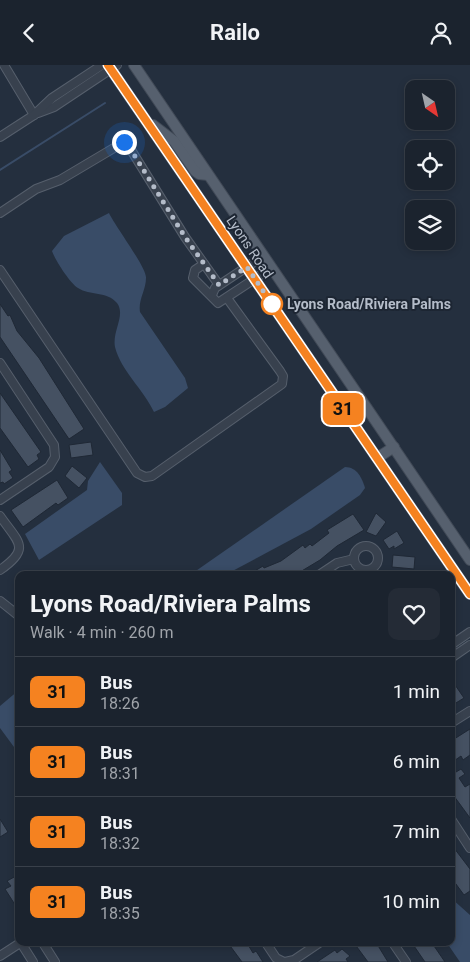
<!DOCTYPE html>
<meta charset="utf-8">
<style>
:root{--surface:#1b232e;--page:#242b36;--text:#f1f3f6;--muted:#a0a4aa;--line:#39404a}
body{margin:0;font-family:Roboto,sans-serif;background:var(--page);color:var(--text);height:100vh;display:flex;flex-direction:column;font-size:19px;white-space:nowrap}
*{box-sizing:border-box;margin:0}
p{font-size:16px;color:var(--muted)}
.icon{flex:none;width:28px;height:28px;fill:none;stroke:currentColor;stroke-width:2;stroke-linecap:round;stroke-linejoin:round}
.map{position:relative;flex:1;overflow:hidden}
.drawer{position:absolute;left:15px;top:506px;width:440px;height:375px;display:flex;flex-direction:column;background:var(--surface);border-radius:10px;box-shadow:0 2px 8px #0003,0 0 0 1px var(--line)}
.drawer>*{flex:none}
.badge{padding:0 10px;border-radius:8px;font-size:18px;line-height:32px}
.needle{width:32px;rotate:146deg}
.buttons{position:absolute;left:405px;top:15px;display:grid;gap:10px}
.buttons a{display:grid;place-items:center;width:50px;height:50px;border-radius:10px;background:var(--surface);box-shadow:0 2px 8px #0003,0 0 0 1px var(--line);font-size:25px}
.you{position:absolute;width:25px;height:25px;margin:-12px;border:4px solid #fff;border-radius:50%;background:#1a73e8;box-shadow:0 0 0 8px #1a73e833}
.map>.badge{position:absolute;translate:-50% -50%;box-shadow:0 0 0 2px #fff}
.round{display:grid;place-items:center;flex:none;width:52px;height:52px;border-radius:10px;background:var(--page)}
.summary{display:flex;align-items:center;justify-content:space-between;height:85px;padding:0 15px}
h1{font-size:24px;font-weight:700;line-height:38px}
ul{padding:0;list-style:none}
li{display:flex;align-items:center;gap:15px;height:70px;padding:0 15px;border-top:1px solid var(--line)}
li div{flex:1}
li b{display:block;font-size:19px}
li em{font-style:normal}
li .badge{min-width:55px;font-weight:700;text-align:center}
header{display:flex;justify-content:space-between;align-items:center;height:65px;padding:0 15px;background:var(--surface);font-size:22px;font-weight:700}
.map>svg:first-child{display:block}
.water{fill:#394c67}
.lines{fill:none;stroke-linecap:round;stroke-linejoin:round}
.stream{stroke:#394c67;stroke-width:2}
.building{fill:#455162;stroke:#1f2835}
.minor-casing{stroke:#565f6c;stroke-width:10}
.major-casing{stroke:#414a57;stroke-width:12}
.minor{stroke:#38414e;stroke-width:8}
.major{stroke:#56606e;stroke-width:10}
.line-casing{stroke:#fff;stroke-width:11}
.line{stroke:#f58220;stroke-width:8}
.walk{stroke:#b4bcc9;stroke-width:5;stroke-dasharray:0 9}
.stop-dot{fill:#fff;stroke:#f58220;stroke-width:2.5}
.labels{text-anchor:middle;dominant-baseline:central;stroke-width:4;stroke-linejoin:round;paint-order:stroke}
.street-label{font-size:14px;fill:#b4bcc9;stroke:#1d2633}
.stop-label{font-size:14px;font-weight:bold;fill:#b4bcc9;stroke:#1d2633;text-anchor:start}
</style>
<header><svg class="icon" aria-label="back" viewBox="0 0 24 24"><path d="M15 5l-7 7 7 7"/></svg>Railo<svg class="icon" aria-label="person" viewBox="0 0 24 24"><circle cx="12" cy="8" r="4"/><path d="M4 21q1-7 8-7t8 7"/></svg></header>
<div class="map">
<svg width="470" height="897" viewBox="0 0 470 897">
<rect width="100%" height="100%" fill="#242f3e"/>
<!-- water -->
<g class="water">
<path d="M109 148C115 161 147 203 146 213 146 225 138 235 140 247L185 313 188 323 165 342 154 347C144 325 121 306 115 282 112 266 126 250 117 238 107 226 90 231 78 223 70 218 55 195 52 186L64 171Z"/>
<path d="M100 397 122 428V440L39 495 25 469 87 425 88 416Z"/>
<path d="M345 402C357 402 362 413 365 423L360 430 311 464 225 510H190Z"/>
<path d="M19 625V722H18L16 715 18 696 14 682 0 663V641Z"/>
<path d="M451 833 470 850V897H460L447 878H451Z"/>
</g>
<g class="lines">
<!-- stream -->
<path class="stream" d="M0 105 105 38"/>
</g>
<!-- building -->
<g class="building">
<path d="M0 239 8 251 10 250 17 266 39 293 84 364 69 374 0 272Z"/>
<path d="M0 328 41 387 37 390 39 394 28 402 0 363Z"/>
<path d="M91 377 93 390 71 393 69 380Z"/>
<path d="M0 385 12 405 9 407 13 413 4 419 3 417 0 418Z"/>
<path d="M72 401 87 413 79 423 65 411Z"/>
<path d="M57 415 68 433 58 440 56 438 23 462 11 445Z"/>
<path d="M376 448 386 457 376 471 366 467Z"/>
<path d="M353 449 364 465 337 481 320 495 295 510H248L263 501 264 503 281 496 303 480 305 483 310 479 312 481 329 468 327 465Z"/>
<path d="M397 466 404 478 394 484V481L389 484 383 475Z"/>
<path d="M393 490 415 492 414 504 392 502Z"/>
<path d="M451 614 464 633 451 641Z"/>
<path d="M470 664V690L463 695 461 691 451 698V676Z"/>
<path d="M461 704 465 709 459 713 465 722 470 719V753L451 727V710Z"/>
<path d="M0 754 8 767 0 772Z"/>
<path d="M451 779 470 804V826L464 830 453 815 451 817Z"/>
<path d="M16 811 19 815V846L5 824 11 821 7 816Z"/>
<path d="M228 878H247L253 888 256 886 263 897H242Z"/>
<path d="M354 878H372L375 881 377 879 388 897H368Z"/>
<path d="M412 878H432L445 897H425Z"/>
<path d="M342 884 350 891 346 894 348 897H317L335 885 337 888Z"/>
</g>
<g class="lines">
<!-- minor casing -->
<g class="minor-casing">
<g id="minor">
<path d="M4 0 34 50"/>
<path d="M38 48 54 42 117 0"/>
<path d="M0 72 34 50 52 33 102 0"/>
<path d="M0 148 36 124 60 115 124 77 128 80 185 172 219 220"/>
<path d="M204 199 195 205 193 213 218 238 271 203"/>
<path d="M0 205 137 408 145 412 152 411 282 319 283 311 280 306 227 233"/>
<path d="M212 230 215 223 263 191"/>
<path d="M0 298 54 380 55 392 49 402 0 435"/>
<path d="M0 451C18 477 32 483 0 505"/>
<circle cx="366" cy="493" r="12"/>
<path d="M319 510 337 498 354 494"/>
<path d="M0 536 19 551"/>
<path d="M451 580 470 567"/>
<path d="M451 593 470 580"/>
<path d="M451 658 470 646"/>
<path d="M451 754 470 783"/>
<path d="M21 878 33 897"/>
<path d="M43 878 55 897"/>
<path d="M266 878 276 893 284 897"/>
<path d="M393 878 406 897"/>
<path d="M0 891 20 878"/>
<path d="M285 897 294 895 319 878"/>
</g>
</g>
<!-- major casing -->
<g class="major-casing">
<g id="major">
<path d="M108 0 470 529"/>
<path d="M134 0 470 495"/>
<path d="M153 60 174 76 195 106 199 109 208 110"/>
<path d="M377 393 394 382"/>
</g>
</g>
<!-- minor -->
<use href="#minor" class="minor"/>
<!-- major -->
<use href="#major" class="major"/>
</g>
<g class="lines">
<!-- line casing -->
<g class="line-casing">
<path id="line" d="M108 0 470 529"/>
</g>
<!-- line -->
<use href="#line" class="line"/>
<!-- walk -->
<path class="walk" d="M124 77 128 80 185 172 219 220 247 202 276 245 272 239"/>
</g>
<!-- markers -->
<circle class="stop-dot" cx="272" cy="239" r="10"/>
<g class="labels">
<!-- street labels -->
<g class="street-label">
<text transform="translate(250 182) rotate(56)">Lyons Road</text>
</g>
<!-- stop labels -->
<g class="stop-label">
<text x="287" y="239">Lyons Road/Riviera Palms</text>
</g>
</g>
</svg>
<div class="buttons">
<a><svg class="needle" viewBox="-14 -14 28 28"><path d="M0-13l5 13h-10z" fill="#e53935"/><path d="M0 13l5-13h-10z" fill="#a0a4aa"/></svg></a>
<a><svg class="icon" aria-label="locate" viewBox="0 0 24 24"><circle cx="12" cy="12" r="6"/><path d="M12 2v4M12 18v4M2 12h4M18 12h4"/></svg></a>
<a><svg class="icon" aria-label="layers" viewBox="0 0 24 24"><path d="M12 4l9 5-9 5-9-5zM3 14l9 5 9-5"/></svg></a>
</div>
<div class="you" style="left:124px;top:77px"></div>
<b class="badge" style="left:343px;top:344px;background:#f58220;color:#111">31</b>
<section class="drawer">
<div class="summary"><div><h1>Lyons Road/Riviera Palms</h1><p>Walk · 4 min · 260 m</p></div><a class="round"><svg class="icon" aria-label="heart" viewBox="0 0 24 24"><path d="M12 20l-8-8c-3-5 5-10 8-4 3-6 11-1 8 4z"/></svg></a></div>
<ul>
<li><span class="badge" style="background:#f58220;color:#111">31</span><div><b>Bus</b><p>18:26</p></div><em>1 min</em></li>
<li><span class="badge" style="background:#f58220;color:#111">31</span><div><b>Bus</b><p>18:31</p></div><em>6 min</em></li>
<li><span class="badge" style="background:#f58220;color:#111">31</span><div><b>Bus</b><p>18:32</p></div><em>7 min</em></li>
<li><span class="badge" style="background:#f58220;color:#111">31</span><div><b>Bus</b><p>18:35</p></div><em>10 min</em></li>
</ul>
</section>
</div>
